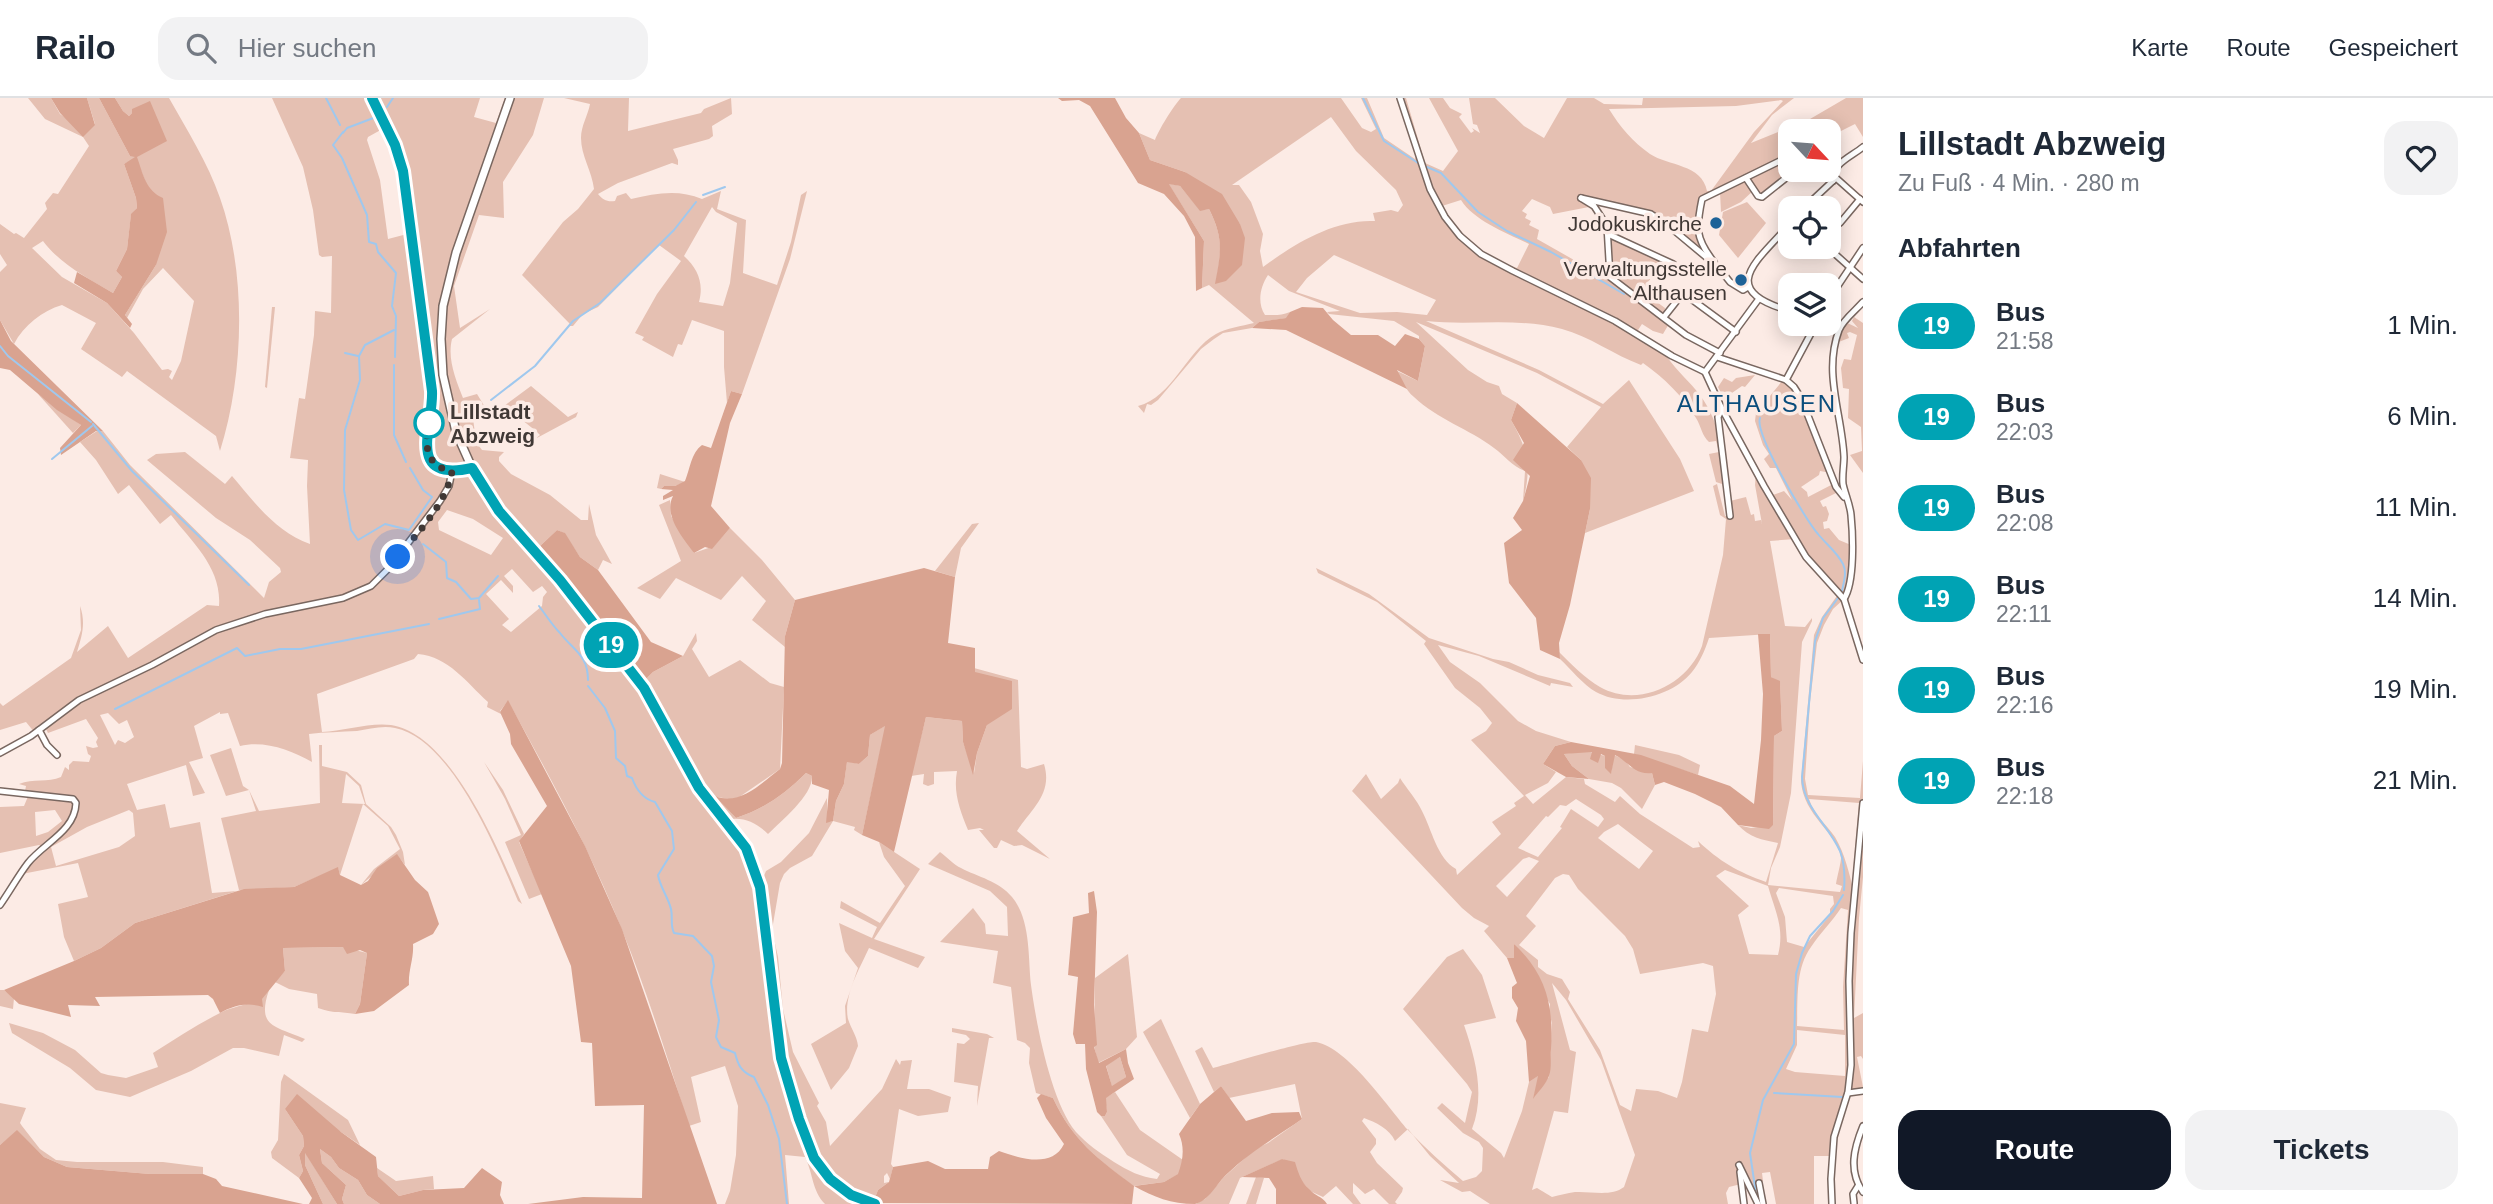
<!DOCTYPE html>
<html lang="de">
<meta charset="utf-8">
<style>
:root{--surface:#fff;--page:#f2f2f3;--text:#1f2937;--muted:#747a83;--line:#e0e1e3;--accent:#111827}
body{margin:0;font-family:Helvetica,sans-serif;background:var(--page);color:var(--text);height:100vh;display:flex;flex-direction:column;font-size:26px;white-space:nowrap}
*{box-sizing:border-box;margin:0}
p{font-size:23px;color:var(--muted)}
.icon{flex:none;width:38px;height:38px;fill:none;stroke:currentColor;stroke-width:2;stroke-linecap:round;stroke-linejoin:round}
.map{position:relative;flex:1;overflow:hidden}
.panel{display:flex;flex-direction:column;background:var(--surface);width:630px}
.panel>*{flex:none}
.badge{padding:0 14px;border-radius:23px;font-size:24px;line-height:46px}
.needle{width:46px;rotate:116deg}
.tools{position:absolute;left:1778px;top:21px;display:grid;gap:14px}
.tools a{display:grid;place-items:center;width:63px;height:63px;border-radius:14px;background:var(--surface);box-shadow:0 4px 18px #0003;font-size:35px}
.you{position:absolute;width:35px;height:35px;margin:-18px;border:5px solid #fff;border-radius:50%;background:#1a73e8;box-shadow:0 0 0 10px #1a73e833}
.map>.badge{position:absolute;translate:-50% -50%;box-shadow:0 0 0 4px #fff}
h2{padding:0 35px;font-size:26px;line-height:63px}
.round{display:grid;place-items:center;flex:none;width:74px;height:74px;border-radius:21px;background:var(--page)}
.head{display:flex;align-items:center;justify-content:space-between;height:119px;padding:0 35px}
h1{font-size:33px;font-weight:800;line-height:52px}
.cta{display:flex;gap:14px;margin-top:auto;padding:14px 35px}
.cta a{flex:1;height:80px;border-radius:21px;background:var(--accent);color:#fff;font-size:28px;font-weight:800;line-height:80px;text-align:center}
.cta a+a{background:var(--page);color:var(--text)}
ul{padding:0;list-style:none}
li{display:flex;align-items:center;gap:21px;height:91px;padding:0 35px}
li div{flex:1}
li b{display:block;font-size:26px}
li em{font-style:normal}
li .badge{min-width:77px;font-weight:700;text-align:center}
header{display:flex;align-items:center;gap:42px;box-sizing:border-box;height:98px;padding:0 35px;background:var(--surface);border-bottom:2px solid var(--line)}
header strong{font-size:33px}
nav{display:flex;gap:38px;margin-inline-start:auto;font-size:24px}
.search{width:490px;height:63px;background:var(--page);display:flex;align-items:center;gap:18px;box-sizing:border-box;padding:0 24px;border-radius:21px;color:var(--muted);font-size:26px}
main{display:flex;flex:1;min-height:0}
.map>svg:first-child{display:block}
.green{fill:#e5c0b2;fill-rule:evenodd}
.forest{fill:#d9a390;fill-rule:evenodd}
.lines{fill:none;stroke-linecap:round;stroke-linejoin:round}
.stream{stroke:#9fc8ee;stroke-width:2}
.minor-casing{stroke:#796760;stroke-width:8}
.major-casing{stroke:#796760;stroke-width:10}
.minor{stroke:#fff;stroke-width:5}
.major{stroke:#fff;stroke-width:7}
.line-casing{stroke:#fff;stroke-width:16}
.line{stroke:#00a3b4;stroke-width:10}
.walk{stroke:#403835;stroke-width:7;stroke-dasharray:0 12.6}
.poi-dot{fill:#1d6297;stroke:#fcebe5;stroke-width:2.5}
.stop-dot{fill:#fff;stroke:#00a3b4;stroke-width:3.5}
.labels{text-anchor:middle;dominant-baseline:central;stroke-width:7;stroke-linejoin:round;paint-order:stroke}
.poi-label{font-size:21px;fill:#403835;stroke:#fcebe5;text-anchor:end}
.stop-label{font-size:21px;font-weight:bold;fill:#403835;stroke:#fcebe5;text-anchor:start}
.quarter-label{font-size:24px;letter-spacing:2px;fill:#0a4d7c;stroke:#fcebe5}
</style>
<header>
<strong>Railo</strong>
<div class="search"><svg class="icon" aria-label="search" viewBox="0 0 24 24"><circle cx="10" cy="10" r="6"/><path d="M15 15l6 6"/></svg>Hier suchen</div>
<nav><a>Karte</a><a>Route</a><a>Gespeichert</a></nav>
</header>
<main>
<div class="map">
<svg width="1863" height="1106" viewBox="0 0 1863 1106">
<rect width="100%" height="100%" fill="#fcebe5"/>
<!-- green -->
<g class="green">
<path d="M28 0H51L60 16 86 34 95 26 87 0H99L130 58 132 15 129 18 123 13 115 0H169C187 32 208 65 220 100 247 176 244 277 220 353L216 338 127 273 122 279 81 251 96 225 62 207C42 213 24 227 14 246L0 222V174L7 167 0 156V126L14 136 16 135 24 140 47 111 45 105 53 95 58 96 89 48 83 39 45 21ZM136 60 148 90 154 97 156 167 125 217 127 220 143 191 163 170 194 203 181 263 172 282 169 279 172 273 168 271 162 272 134 235 107 205 62 179 32 150 43 143C60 166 89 181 113 195L122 179 116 173 127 151 131 117 137 110 136 100 124 66Z"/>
<path d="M272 0H480L474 19 496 25 505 0H544L533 37 503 84 504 120 479 117 454 188 460 230 490 211 452 241C447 261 456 282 463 300L477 296 485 309 473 320 476 344 482 352 504 354 499 359V363L511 376 550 397 581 422H588L589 406 596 437 612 466 603 462 598 472 580 459 564 435 557 432 539 449 514 431 524 446 560 482 647 596 645 582 653 574 683 558 696 535 697 543 692 551 709 579 740 562 770 585 784 589 780 671 735 702 717 699 736 720C764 711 785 696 806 675L812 678C813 697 782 722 768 736 756 724 742 718 726 722L750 758 760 788 766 773 781 764 809 735 827 700V724L833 723 836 703 844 686 847 663 859 666 868 658 870 637 886 627 862 737 854 732 855 729 833 723 812 758 790 770 784 776 780 785 772 832 778 859 783 911 793 954 819 1005 817 1008 826 1024 830 1048 882 991 896 961 900 967 901 963 912 962 907 991H929L951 999 948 1014 918 1018 899 1011 891 1066 893 1069 890 1081 887 1075 884 1078V1085L889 1084 878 1092 873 1105 875 1106H825C812 1093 813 1075 805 1059L785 1057 789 1106H725L730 1093 736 1057 738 1008 725 968 691 979 701 1024 689 1028C668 962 648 896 622 832 590 752 549 677 508 603L500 613 501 616 487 609 488 604C466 584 449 559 418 556L414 561 317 596 322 634C343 633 371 624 391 627 452 636 500 755 522 806L518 803C498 755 452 641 395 630 383 627 369 631 357 633 341 634 325 634 309 636L312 664C291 652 264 642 240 648L228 615 220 616V614L194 628 203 660 189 664 205 695 193 698 186 667 127 686 137 712 165 706 170 730 200 724 212 795 237 793 135 825 101 850 74 863 64 839 58 806 88 799 78 765 22 776 0 810V807L22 773 42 749 39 747 0 755V709L24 708 29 696 8 694 10 690 25 693 26 688 19 686C33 680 48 685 61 679L65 669 69 672V667L73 663 89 664 91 658 88 656 86 648 93 650 98 649 96 644 98 640 86 621 48 635 44 627 35 635 26 624 0 632V605L3 608 71 560 81 532 80 508C86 525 82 538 77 554L108 528 128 560 207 507 219 508C222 470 192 444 171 417L160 426 129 387 118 396 96 362 80 344 97 333H103L130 367 264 500 269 484 281 474 280 470 250 442 216 420 147 362 156 356 185 354 225 386 232 378C255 405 276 434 310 446L307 388 308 362 290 360 299 300 305 301 314 237 315 213 331 215 332 158 322 159 319 157 313 112 303 69ZM386 29 401 62 411 135 388 141 380 82 367 42 368 39ZM447 412 473 421 503 440 491 457 439 432 438 424ZM512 471 533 494 542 488 547 494 543 499 542 508 511 534 502 527 509 521 486 496 501 482 513 495V488L504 478ZM108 615 119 626 127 622 134 639 125 645 118 642 115 647 100 617ZM55 712 62 723 48 734 36 738 35 714ZM129 712 133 715 135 738 119 749 56 768 51 749 87 729Z"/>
<path d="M564 0H629L628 33 701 15 704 11 731 0 732 16 712 28 713 38 709 41 673 51 678 62V67L672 65 618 85 598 96C603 102 607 104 615 103L617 98 626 95 631 101C656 95 679 91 702 101L721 93 717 111 746 122 743 175 777 187 791 144 801 97 807 93 790 161 742 296 731 293 727 305 724 269V233L692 222 682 247 678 246 673 259 642 242 644 239 635 235 657 196 681 163 659 147 598 209 583 216 573 228H569L570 226 522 177 563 124 578 111 594 91C592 73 581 58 581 40 581 28 588 17 590 6ZM712 109 716 114 737 125 730 185 723 208 699 204C704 185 698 171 684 158Z"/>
<path d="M1181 0H1341L1362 30 1371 34 1376 31 1361 0H1367L1384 40 1415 61 1418 54 1400 0H1406L1425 65 1443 73 1458 53 1429 0H1443L1450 10 1462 16 1459 19 1471 35 1474 33 1472 30 1480 35 1477 27 1473 26 1469 0H1495L1524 28 1544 40 1567 0H1594L1604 6 1642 7 1643 0H1794L1772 17 1751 45 1810 21 1846 0H1863V39L1855 26 1829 39V33H1790V72H1796L1762 99 1754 92 1741 104 1721 114 1720 94 1702 101 1698 124 1704 158 1651 116 1590 100 1594 108 1553 116 1550 109 1532 101 1522 113 1527 116 1525 120 1531 123 1529 127 1539 132 1537 141 1604 179 1610 180 1608 136 1662 162 1663 167 1658 177 1655 175 1648 184 1663 196 1660 200 1650 193 1646 196 1665 210 1664 219 1670 224 1663 236 1653 233 1642 226 1638 232 1672 258 1667 259C1677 273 1690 284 1700 297 1723 329 1723 361 1727 398L1722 386 1716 384 1709 356 1719 354 1716 343 1709 344C1702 338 1701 328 1696 320 1682 297 1665 281 1643 265L1641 267C1614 257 1589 238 1562 231 1518 219 1470 228 1426 223L1539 272 1603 306 1629 282 1680 361 1694 393 1585 435 1590 411 1581 362 1567 349 1601 309 1537 275 1416 224 1468 272 1487 284 1499 288 1502 296 1517 305 1511 322C1528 352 1532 369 1523 403L1525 373C1512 368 1505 358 1494 350 1469 331 1437 321 1414 299 1405 292 1402 281 1395 272L1418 283 1425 248 1419 241V238L1394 223 1329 216 1327 214 1340 213 1289 193 1268 177C1260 189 1257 205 1265 217 1274 217 1281 218 1290 214L1287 220 1259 224 1252 230 1223 235 1214 241 1201 251 1158 302 1151 307 1147 306 1144 315 1138 308C1173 299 1186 253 1216 236 1226 230 1242 228 1254 225L1209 187 1202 190 1204 143 1168 85 1180 88 1200 112 1209 111C1224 141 1221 153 1216 185L1240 126 1185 74 1150 62 1139 35 1155 42C1158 33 1174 7 1181 0ZM1781 2 1783 3 1754 34 1711 93H1707C1702 66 1668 68 1650 56 1633 44 1620 29 1609 11L1736 8ZM1331 19 1356 53 1396 92 1403 107 1398 114 1391 112 1373 115 1375 123C1334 121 1294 146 1263 169L1260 153 1263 136 1251 104 1239 87H1232ZM1461 102C1474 123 1507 135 1529 146L1517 170C1485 160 1458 138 1442 108ZM1334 157 1436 202 1427 217 1397 214 1360 215 1296 194 1307 180Z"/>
<path d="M1747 104 1766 125 1738 160 1719 137 1723 114Z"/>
<path d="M272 209H275L267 290 265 289Z"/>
<path d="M1854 219 1863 225V375L1850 357 1862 353 1861 329 1848 320 1849 291 1843 290 1841 270 1844 261 1851 262 1857 237 1850 234 1847 235 1849 240 1836 245 1845 224 1858 230 1852 223Z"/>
<path d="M1755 277 1745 289 1742 288 1729 297H1722L1718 289 1724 280 1732 284 1736 280Z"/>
<path d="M1783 282 1794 289 1831 375 1820 373 1819 377 1801 389 1807 394 1808 399 1835 385 1840 393 1820 403 1823 409 1826 408 1829 416 1827 423 1823 424 1824 431 1829 430 1839 442 1851 447 1852 468 1844 501 1833 511 1824 527 1817 545 1810 604 1805 681 1808 697 1860 700 1863 663V779L1859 820 1854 920 1863 915V961L1861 958 1857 959 1863 989 1859 991 1860 994 1848 995 1834 1039 1833 1058H1814V1106H1776L1770 1074 1762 1075 1763 1083 1759 1086 1763 1106H1758L1740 1070 1741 1086 1729 1089 1726 1095 1728 1106H1490L1470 1093 1462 1094 1440 1082 1459 1085 1430 1058 1408 1031 1395 1043C1390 1031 1375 1024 1364 1020L1362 1023 1376 1041V1046L1370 1054 1377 1065 1403 1090 1402 1094 1395 1104 1397 1106H1389L1374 1091 1365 1096 1353 1085V1095L1361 1106H1353L1336 1088 1323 1099 1310 1093 1283 1061 1240 1080 1229 1106H1196L1205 1101 1224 1079 1255 1051 1268 1045 1302 1021 1295 986 1229 1000 1221 988 1214 994 1195 953 1202 949 1213 970C1229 966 1306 942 1316 944 1348 950 1387 1008 1408 1032 1425 1050 1444 1067 1463 1083L1476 1079 1482 1073 1483 1050 1479 1044 1463 1035 1437 1010 1442 1005 1465 1025 1472 994 1467 986 1403 911 1447 859 1463 851 1482 877 1496 920 1464 927C1476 962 1485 997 1472 1031L1501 1055 1504 1060 1522 1013 1529 984 1539 977 1534 999 1549 979 1552 925 1549 915 1550 906 1514 846V860H1507L1484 833 1489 828 1474 820 1462 810 1352 693 1366 676 1381 701 1398 685 1400 680C1407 691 1417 702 1422 713 1432 732 1437 760 1456 771L1457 777 1501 736 1492 724 1516 708 1514 705 1524 698 1471 642 1486 633 1492 625 1480 610 1455 590 1424 546 1426 543 1377 504 1318 475 1316 470 1369 496 1429 540 1493 561 1509 564 1538 577 1570 585 1573 589 1551 585 1550 588 1479 558 1438 547 1450 564 1480 585 1518 623 1536 633 1571 644 1555 648 1543 666 1556 674 1548 685 1525 697 1533 706 1566 679 1584 681 1585 686 1615 704 1620 698 1640 716 1693 750 1700 749 1698 743C1719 763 1738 774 1766 784L1778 745C1762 742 1749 739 1738 727L1751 730 1773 727 1774 638 1782 633 1780 584 1771 579 1770 536 1709 540C1705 552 1700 564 1692 574 1672 599 1625 610 1596 594 1583 587 1571 571 1560 561L1559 554C1571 566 1585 580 1600 589 1639 611 1688 586 1702 548L1723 457 1726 421 1720 417 1713 388 1717 386 1725 418H1730L1731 421 1733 418 1730 403 1746 399 1751 417 1754 416 1755 423 1761 422 1762 426 1755 387 1756 374 1770 398 1784 393 1792 402 1776 370H1770L1764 361 1769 356 1763 347 1755 323 1756 315ZM1795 441 1810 466 1839 495 1822 519 1814 537 1801 683C1803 718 1839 736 1841 760 1841 765 1837 779 1836 786L1842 788 1840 794 1768 787 1771 770 1780 749 1791 695 1802 544 1812 523V520L1805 529 1785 528 1770 443ZM1576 701 1601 717 1604 721 1598 729 1571 711 1560 729 1562 730 1538 759 1518 750 1546 718 1548 719 1560 707 1566 708ZM1809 701 1859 705 1853 775 1855 788 1854 794C1849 775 1845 756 1835 739 1826 726 1814 717 1809 701ZM1618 726 1653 753 1639 771 1598 740 1604 734ZM1529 759 1539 763 1507 799 1496 788 1523 761ZM1725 772 1768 788C1775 813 1785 830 1778 857L1749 856 1738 817 1749 808 1716 778ZM1563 776 1569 777 1578 791 1625 838 1633 851 1640 876 1703 865 1713 868 1716 896 1708 934 1692 931 1682 984 1677 1000 1658 993 1636 991 1631 1013 1620 1007 1600 952 1568 901 1570 894 1562 881 1547 876 1538 869V862L1519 847 1536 828 1526 818 1555 780ZM1779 790 1833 798 1834 806 1830 811V817L1804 849 1787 844 1785 819 1776 795ZM1841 810 1848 812 1843 889 1844 932 1797 928C1798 902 1795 871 1811 849 1820 835 1832 824 1841 810ZM1552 885 1566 902 1601 962 1635 1057 1624 1089C1611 1099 1591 1093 1575 1094 1567 1095 1560 1097 1552 1099L1537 1090 1532 1092 1554 1013 1568 1015 1576 954 1570 952ZM1797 932 1845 937V978L1795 974 1786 971 1797 947Z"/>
<path d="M531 288 568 319 578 314 576 319 535 341 540 337C533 329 514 317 504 308Z"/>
<path d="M38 296 81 327 73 335Z"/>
<path d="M660 376 685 384 675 388H664L661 391 657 390Z"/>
<path d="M670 402 671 418 694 455 714 448 730 430 762 462 795 502 785 538V549L752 522 766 503 742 478 721 502 676 480 660 501 637 490 681 463 659 407Z"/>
<path d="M979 425 961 450 955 479 935 473 972 426Z"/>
<path d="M974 570 1018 582 1021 669 1027 671 1044 666C1053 696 1032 710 1017 733L1050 761 1022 747 1014 748 1001 742 997 750H994L979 732H984L980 730 968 732C960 712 953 695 957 673L934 674V686L928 688 923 686 924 676 911 678 926 619 962 623 963 644 974 675 977 655 987 627Z"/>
<path d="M319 647H322V668L347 674 361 687 366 706 391 729 396 737 403 754 405 767 397 757 361 787 374 771 400 751 388 728 363 706 340 777 338 770 294 789 239 792 221 720 256 713 249 692 226 698 210 657 231 650 243 688 249 692 259 713 320 705ZM346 676 359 688 365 706 342 705Z"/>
<path d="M1635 647 1679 657 1700 667 1698 677 1634 656Z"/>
<path d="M1587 653 1605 658 1611 675 1614 657 1625 662 1630 669 1652 675 1655 687 1642 711 1621 690 1612 685 1589 681 1572 668 1564 656Z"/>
<path d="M484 664 503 692 524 736 519 744 542 796 529 801 505 744 521 737 505 701Z"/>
<path d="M879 744 920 771 874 841 925 859 918 870 869 850C860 870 843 898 848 921 851 931 857 938 858 948L849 970 831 992 811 946 846 925 845 908 858 870 845 853 839 825 872 840 877 829 840 810 841 803 880 825 905 788 884 759Z"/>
<path d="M940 754C947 759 954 767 961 770 978 779 999 783 1012 799 1031 822 1028 859 1031 887 1036 925 1051 1004 1076 1034 1087 1046 1100 1055 1114 1064 1129 1073 1140 1079 1157 1081L1160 1076 1127 1057 1101 1018H1105L1107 1014 1105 1000 1115 994 1140 1032 1183 1062 1179 1076 1164 1084 1133 1088C1097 1060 1073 1043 1053 1000L1036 995 1029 965 1030 950 1025 945 1017 942 1011 889 993 885 998 853 940 844 973 810 985 826 986 836 1008 838 1007 809 990 793 928 766Z"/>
<path d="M343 849 367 855 360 906 355 916C340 913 334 916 318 910L317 896 289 891 275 884 285 873 283 850Z"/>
<path d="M1128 856 1137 939 1126 951 1098 965 1094 948 1095 880Z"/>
<path d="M0 892H4L14 900 13 911 0 908Z"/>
<path d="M269 892C256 930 276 928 305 941L302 944 284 937 279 958 244 950H233L191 973 130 999 96 992 70 970 12 935 9 925 43 935 75 952 101 975 108 977 126 980 158 969 153 955C175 941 196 927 220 915 237 906 256 908 269 892Z"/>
<path d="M1161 921 1200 1006 1190 1020 1143 934Z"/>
<path d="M952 930 987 936 994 940H989L977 1008 978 988 954 984 957 945 964 946 970 941 966 937 952 934Z"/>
<path d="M1120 959 1126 979 1112 989 1106 967Z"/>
<path d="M284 976 348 1022 360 1047 341 1034 285 1011 303 1038 304 1048 299 1057 303 1073 299 1080 272 1060 271 1054 278 1042 281 984Z"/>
<path d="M0 1005 26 1010 20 1025 22 1028 40 1051 56 1062 77 1064H163L203 1069V1076H150L67 1069 44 1059 17 1033 0 1047Z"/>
<path d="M320 1051 331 1059 339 1070 358 1082 367 1097 380 1106H344L342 1101 346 1087 322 1065Z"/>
<path d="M305 1054 337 1106H323L305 1067Z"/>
<path d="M377 1070 396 1083 433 1078 434 1091 423 1092 399 1098 378 1078Z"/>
<path d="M1256 1079 1264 1080 1256 1106H1246Z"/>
</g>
<!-- forest -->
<g class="forest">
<path d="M51 0H87L95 27 83 39 60 15Z"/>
<path d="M99 0H115L123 13 129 18 132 15V11L150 3 167 43 137 59C143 76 146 93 163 100L167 134 156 167 125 217 132 226 130 230 107 205 74 185 77 174 113 195 122 179 116 173 127 151 131 116 137 110 136 100 124 66 135 59 130 58Z"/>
<path d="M1058 0H1115L1126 20 1139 35 1150 62 1185 74 1222 96 1240 126 1245 140 1242 167 1226 183 1215 186C1221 154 1224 141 1209 111L1200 113 1180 88 1169 86 1204 143 1202 190 1196 193 1195 139 1184 118 1164 96 1138 85 1090 8 1079 2 1062 3Z"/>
<path d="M1302 209 1323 210 1333 222 1351 237H1378L1395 248 1405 236 1419 241 1425 248 1418 283 1397 272 1407 291 1286 232 1252 230 1259 224 1286 220 1290 214Z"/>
<path d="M0 222 11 243 103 333H96L61 357 60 350 81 327 57 312 10 272 0 270Z"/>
<path d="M731 293 742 296 730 325 711 408 730 430 712 451 705 449 694 455C683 440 663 417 673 398L663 402V398L673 392 661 391 664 388H675L685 383C690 371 691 355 702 347L711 350Z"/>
<path d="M1517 305 1581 362 1591 380 1590 411 1570 507 1559 545 1560 561 1540 552 1536 520 1509 485 1504 445 1522 432 1513 420 1523 403 1530 378 1513 362 1524 345 1511 322Z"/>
<path d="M557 432 565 435 580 459 598 472 651 544 683 558 653 574 645 582 644 589 564 487 539 449Z"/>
<path d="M924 470 955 479 948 545 975 550V574L1012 583V611L987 627 977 655 973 677 963 644 962 623 926 619 894 754 879 744 862 737 885 628 870 637 868 658 859 666 847 664 844 686 836 703 833 723 826 725 829 692 812 686V678L806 675C785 696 764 711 736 720L715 698C740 708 760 686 780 671L782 665 785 538 795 502Z"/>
<path d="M1758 536H1770L1771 579 1780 583 1782 633 1774 638 1773 727 1769 731 1738 727 1721 709 1695 696 1664 684 1655 687 1652 675C1634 677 1629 664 1615 657L1611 676 1605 670V658L1601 656 1598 665 1590 661 1592 654 1564 656 1572 668 1589 681 1566 679 1543 666 1555 648 1571 644 1641 657 1730 688 1754 706 1761 642 1763 596Z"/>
<path d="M508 602 585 748 622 831 717 1106H528L583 1099 642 1100 644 1007 595 1008 592 945 581 944 571 868 519 743 547 708 511 646 510 636 500 614Z"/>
<path d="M397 756 415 782 428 794 439 826 433 836 413 846C414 861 408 872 409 887L374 913 355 916 360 906 367 855 360 852 347 856 343 849 283 850 285 873 262 901 263 909C247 904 235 907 220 915L213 901 208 897 95 899 100 908 68 907 71 919 19 906 4 892 74 863 101 850 135 825 244 791 294 789 338 769 340 777 361 787 368 783 377 770Z"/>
<path d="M1094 793 1097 814 1094 907 1097 947 1094 949 1099 965 1126 951 1128 965 1134 981 1106 1000 1107 1014 1105 1018H1101L1097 1014 1086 971 1085 946H1076L1073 936 1078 879 1068 877 1073 819 1089 815 1088 795ZM1120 959 1126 979 1112 988 1106 968Z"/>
<path d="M1514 846C1546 876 1554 908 1551 951 1550 959 1552 970 1549 978 1546 986 1538 994 1533 1001L1538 978 1529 984 1526 943 1516 923 1518 910 1512 900V889L1517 885 1507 860H1514Z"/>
<path d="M1221 988 1246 1023 1272 1015 1299 1014 1302 1021C1275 1040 1251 1053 1227 1076 1217 1085 1209 1103 1195 1106 1171 1106 1154 1099 1134 1088L1132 1106 873 1105 878 1092 889 1084 893 1069 928 1063 945 1071H988L990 1059 999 1053C1019 1060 1052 1071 1064 1046L1046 1020 1037 1000 1041 996 1053 1000C1073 1043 1097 1060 1134 1088L1164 1084 1178 1076C1183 1062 1185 1050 1179 1036L1200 1006Z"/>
<path d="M297 996 341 1034 376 1059 378 1078 399 1098 423 1092 464 1090 482 1070 502 1084 500 1097 504 1106H380L367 1097 358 1082 339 1070 331 1059 320 1051 322 1065 346 1087 342 1101 344 1106H337L305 1055V1067L323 1106H309L312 1100 299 1080 303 1073 299 1057 304 1048 303 1038 285 1011Z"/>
<path d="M17 1032 44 1059 67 1069 150 1076H203L216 1081 222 1088 303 1106H0V1047Z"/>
<path d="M1282 1061 1295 1064C1298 1074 1301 1084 1309 1091 1315 1098 1322 1098 1327 1106H1276V1091L1269 1080 1242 1079Z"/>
</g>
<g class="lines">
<!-- stream -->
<g class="stream">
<path d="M326 0 340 27"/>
<path d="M1363 0 1384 43 1418 65"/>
<path d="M372 9 381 28"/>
<path d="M387 9 393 0"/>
<path d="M390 28 400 50"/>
<path d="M384 33 395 62 400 83"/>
<path d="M343 34 333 47 342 60 367 117 369 144 376 146 378 154 396 175 392 208 396 218 395 259"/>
<path d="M343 35 347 30 376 19"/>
<path d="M1427 69 1441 75 1478 114 1507 133 1551 154 1624 196"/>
<path d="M401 89 406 132"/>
<path d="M703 97 725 89"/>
<path d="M394 232 365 247 359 258 360 282 345 332 344 392 351 432 358 442 385 426 409 432 432 399 423 392 410 370"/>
<path d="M0 248 8 258 91 324"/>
<path d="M345 255 358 258"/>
<path d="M394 267V337L406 364"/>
<path d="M491 302 535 268 573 223 600 205 674 132 696 104"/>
<path d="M1760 320C1754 335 1805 421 1818 436 1826 446 1837 454 1843 466 1847 474 1844 483 1842 493"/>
<path d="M93 326 132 373 249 487"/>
<path d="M52 361 92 328"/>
<path d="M423 446 446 464 447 480 456 484 471 501 479 500 498 478"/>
<path d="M1838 500 1823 520 1815 543 1802 679C1803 710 1828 726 1840 753 1845 766 1845 779 1844 792"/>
<path d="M539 508C546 517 552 527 560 535 574 553 588 557 588 582"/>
<path d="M439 521 480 511 479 502"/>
<path d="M588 588 605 610 615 633 616 660 625 668 627 678 632 680C636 691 643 701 655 704L672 733 674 751 658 777C660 789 668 799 671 811 673 820 670 827 674 835L693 838 712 858 714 868 711 884 719 922 716 939 721 949 735 955C738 967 741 974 754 979L768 1007 779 1041 787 1106"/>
<path d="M115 611 237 550 245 558 280 551H301L429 526"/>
<path d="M1774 995 1842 999"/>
<path d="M1756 1096 1750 1055 1763 1002 1794 946 1796 876 1802 855 1810 838 1833 813 1843 797"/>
</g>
<!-- minor casing -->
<g class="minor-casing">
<g id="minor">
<path d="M1400 0 1430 91 1445 119 1460 138 1481 156 1513 173 1615 223 1672 258 1705 274 1722 311 1764 388 1806 459 1844 501 1863 562"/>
<path d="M1746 80 1758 98 1762 99 1796 72"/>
<path d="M1833 83C1832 65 1851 59 1863 49"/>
<path d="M1581 100 1594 108 1607 128 1610 179 1686 237 1720 255"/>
<path d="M1581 100 1651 116 1670 129 1718 169 1730 184 1743 192 1748 189"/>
<path d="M1804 110 1836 80 1863 104"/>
<path d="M1840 125 1860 101"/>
<path d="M1790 126C1756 164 1716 192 1790 213"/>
<path d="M1608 136 1673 166"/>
<path d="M1820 149 1835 156 1863 181"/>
<path d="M1714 164C1695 140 1696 130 1702 101L1790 58"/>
<path d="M1829 201 1863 150"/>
<path d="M1664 219 1683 195 1736 234"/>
<path d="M1829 225 1840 229"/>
<path d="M1717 259 1786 282 1794 289 1801 300 1836 389 1844 399"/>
<path d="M1705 274 1758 202"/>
<path d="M1786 282 1816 226"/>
<path d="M1722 311 1718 319 1730 418"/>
<path d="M1844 501C1855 484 1853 437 1851 417 1850 406 1845 396 1843 386 1842 377 1844 368 1844 359 1842 316 1823 275 1839 232 1843 222 1856 212 1863 204"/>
<path d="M39 632 47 647 57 657"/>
<path d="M0 655 31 638 79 602 152 567 216 532 265 516 343 500 371 488 389 470 440 403 449 388 452 373"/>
<path d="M0 693 73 701 76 705C75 733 44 745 28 765 18 778 10 793 0 807"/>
<path d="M1848 995 1863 993"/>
<path d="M1863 1028C1854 1050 1848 1073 1863 1094"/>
<path d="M1739 1067 1758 1106"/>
<path d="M1740 1074 1744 1106"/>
<path d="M1759 1085 1763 1106"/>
<path d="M1854 1105 1853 1096 1858 1088"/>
<path d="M1832 1106 1831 1081 1834 1039 1848 994 1851 967 1849 883 1851 835 1863 705"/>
</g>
</g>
<!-- major casing -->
<g class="major-casing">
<g id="major">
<path d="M372 0 398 54 404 81 433 298 426 343 427 353 434 365 443 371 452 373 472 370"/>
<path d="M510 0 456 155 443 208 441 241 443 277 456 334 472 370 499 413 560 482 630 571 660 616 699 690 746 750 760 789 781 960 799 1021 815 1060 830 1081 851 1097 875 1106"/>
</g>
</g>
<!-- minor -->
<use href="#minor" class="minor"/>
<!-- major -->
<use href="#major" class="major"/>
</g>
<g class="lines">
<!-- line casing -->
<g class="line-casing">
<path id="line" d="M372 0 395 47 403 73 432 293C434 328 404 385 472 370L499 413 560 482 644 590 699 690 746 750 760 789 781 960 799 1021 814 1060 830 1081 851 1097 875 1106"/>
</g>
<!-- line -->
<use href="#line" class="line"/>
<!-- walk -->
<path class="walk" d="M398 459C418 434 447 405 452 373 424 369 424 343 430 321L429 325"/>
</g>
<!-- markers -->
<g class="poi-dot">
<circle cx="1716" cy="125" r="7"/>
<circle cx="1741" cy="182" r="7"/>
</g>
<circle class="stop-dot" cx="429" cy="325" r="14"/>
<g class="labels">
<!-- poi labels -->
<g class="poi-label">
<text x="1702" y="125">Jodokuskirche</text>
<text x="1727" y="170">Verwaltungsstelle<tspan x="1727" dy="24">Althausen</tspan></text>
</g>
<!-- stop labels -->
<g class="stop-label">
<text x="450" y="313">Lillstadt<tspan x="450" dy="24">Abzweig</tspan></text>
</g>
<!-- quarter labels -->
<g class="quarter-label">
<text x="1757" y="305">ALTHAUSEN</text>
</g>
</g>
</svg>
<div class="tools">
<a><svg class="needle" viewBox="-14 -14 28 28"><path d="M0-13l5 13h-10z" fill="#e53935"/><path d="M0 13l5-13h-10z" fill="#747a83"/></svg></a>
<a><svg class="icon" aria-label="locate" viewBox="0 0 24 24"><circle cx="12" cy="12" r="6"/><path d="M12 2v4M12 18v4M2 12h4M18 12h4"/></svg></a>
<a><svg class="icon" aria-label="layers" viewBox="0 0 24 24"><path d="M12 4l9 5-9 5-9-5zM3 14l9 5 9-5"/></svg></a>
</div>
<div class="you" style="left:398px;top:459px"></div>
<b class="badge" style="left:611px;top:547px;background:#00a3b4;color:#fff">19</b>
</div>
<section class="panel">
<div class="head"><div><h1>Lillstadt Abzweig</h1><p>Zu Fuß · 4 Min. · 280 m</p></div><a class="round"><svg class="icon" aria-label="heart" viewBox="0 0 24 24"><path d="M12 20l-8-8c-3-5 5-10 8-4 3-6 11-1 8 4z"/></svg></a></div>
<h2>Abfahrten</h2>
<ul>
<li><span class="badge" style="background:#00a3b4;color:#fff">19</span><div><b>Bus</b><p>21:58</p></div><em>1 Min.</em></li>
<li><span class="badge" style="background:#00a3b4;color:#fff">19</span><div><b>Bus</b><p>22:03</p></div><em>6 Min.</em></li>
<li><span class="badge" style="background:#00a3b4;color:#fff">19</span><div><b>Bus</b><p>22:08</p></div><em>11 Min.</em></li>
<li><span class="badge" style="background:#00a3b4;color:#fff">19</span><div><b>Bus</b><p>22:11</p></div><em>14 Min.</em></li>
<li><span class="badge" style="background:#00a3b4;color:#fff">19</span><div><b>Bus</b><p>22:16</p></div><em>19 Min.</em></li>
<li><span class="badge" style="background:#00a3b4;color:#fff">19</span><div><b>Bus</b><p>22:18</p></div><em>21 Min.</em></li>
</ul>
<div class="cta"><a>Route</a><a>Tickets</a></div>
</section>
</main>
